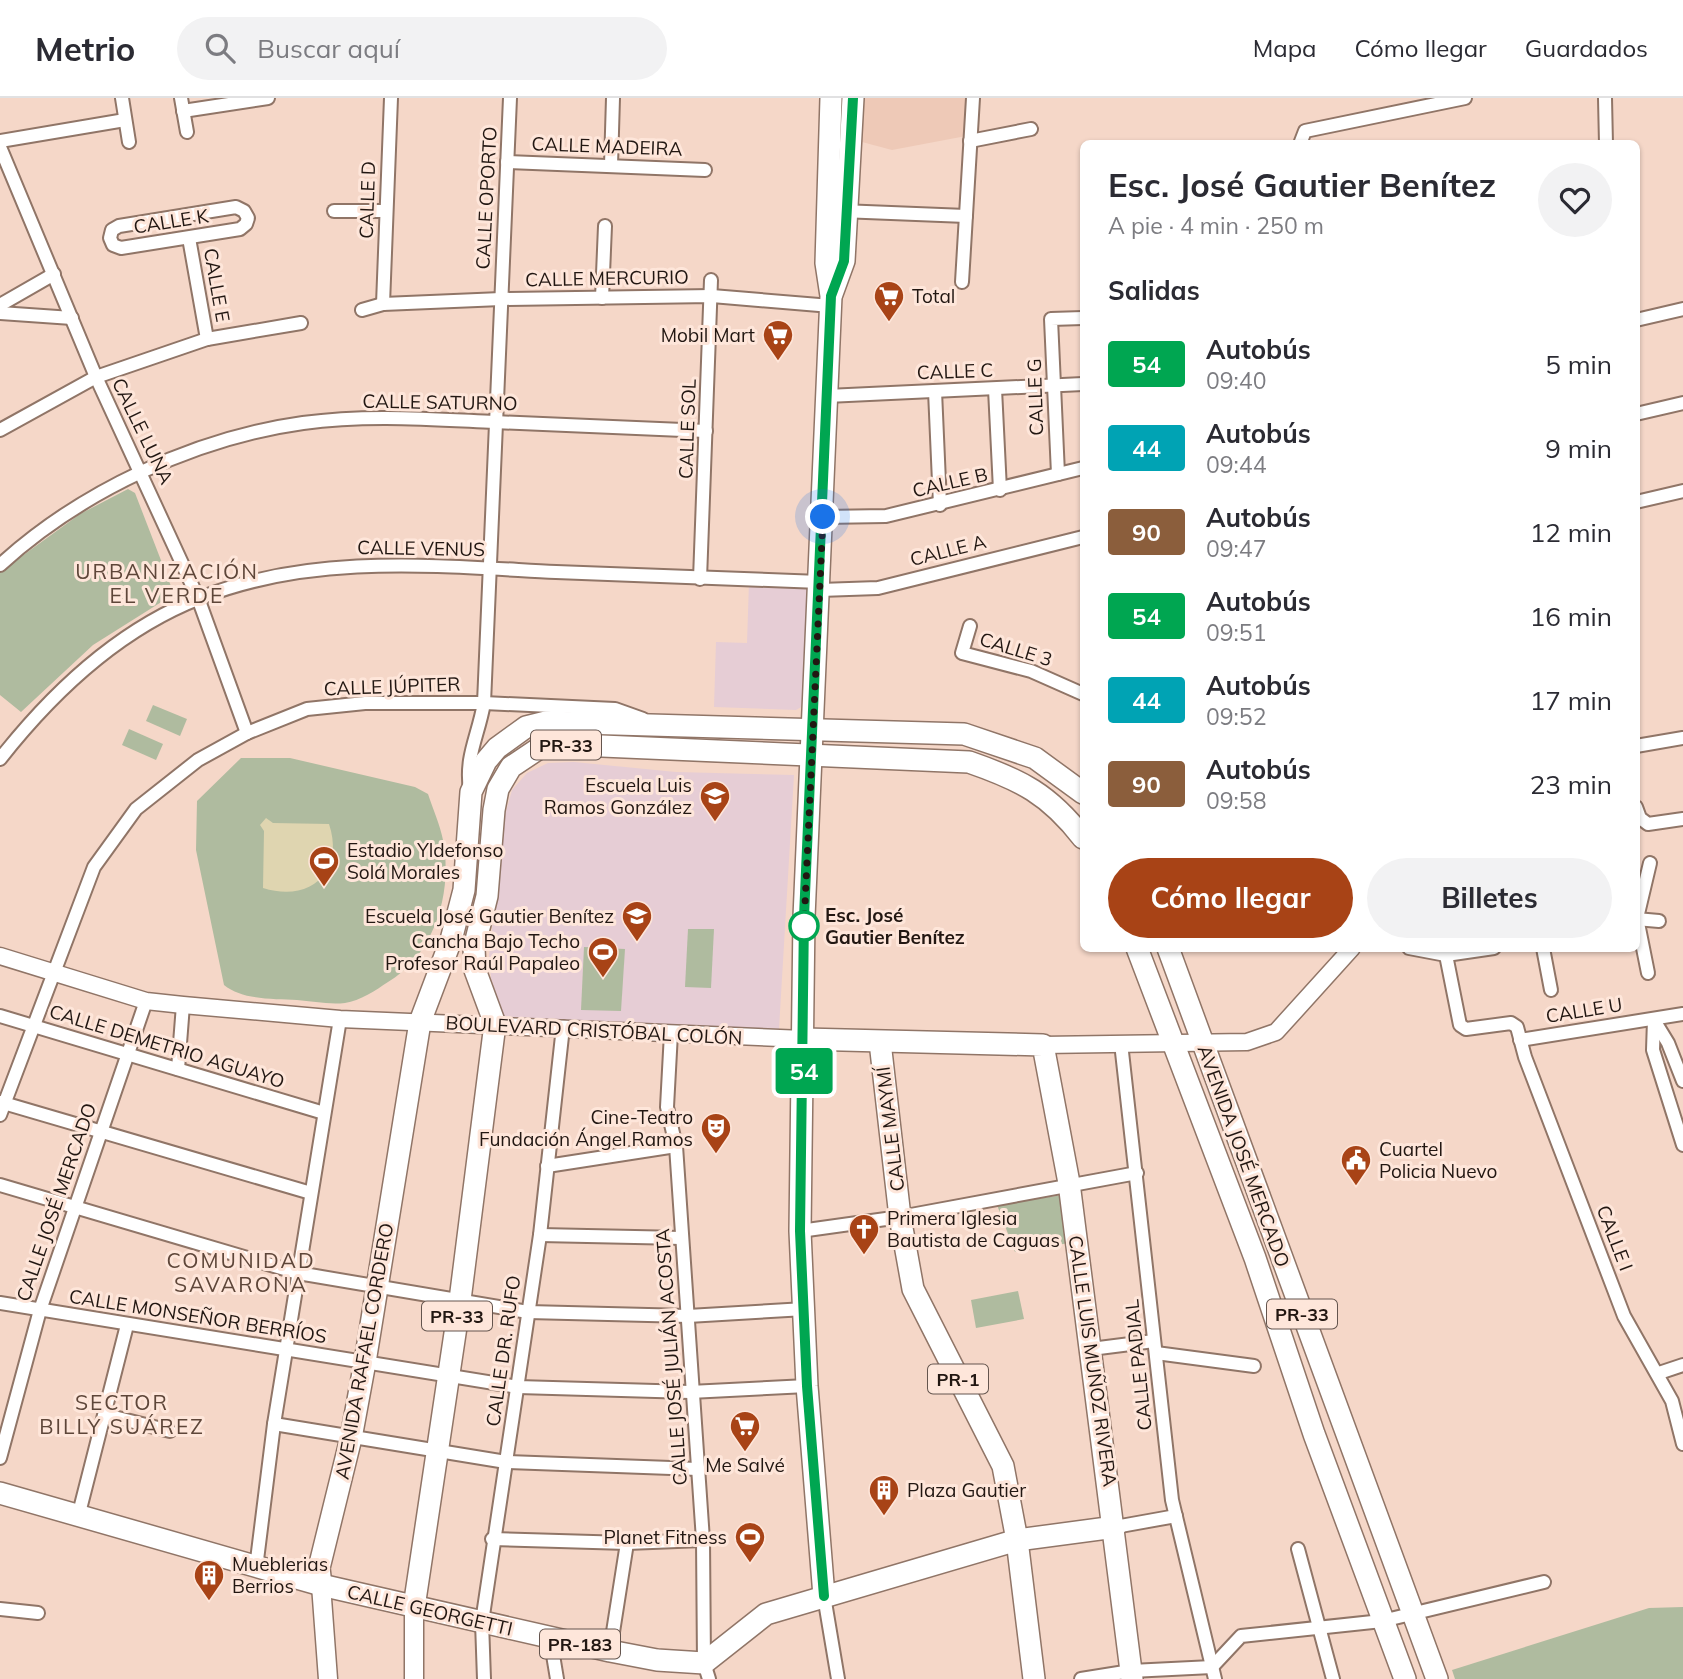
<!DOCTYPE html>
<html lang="es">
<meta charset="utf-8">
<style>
:root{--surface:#fff;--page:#f2f2f3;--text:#2b2b33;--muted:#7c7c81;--line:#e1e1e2;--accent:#a84316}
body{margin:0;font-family:Mulish,sans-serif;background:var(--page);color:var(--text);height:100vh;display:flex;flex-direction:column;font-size:26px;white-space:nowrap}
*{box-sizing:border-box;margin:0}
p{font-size:23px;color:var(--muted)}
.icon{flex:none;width:38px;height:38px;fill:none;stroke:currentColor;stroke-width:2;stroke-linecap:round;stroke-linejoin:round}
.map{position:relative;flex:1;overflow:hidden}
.details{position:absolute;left:1080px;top:42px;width:560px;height:812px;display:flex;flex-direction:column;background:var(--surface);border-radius:10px;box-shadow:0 2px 5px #0004}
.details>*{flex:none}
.badge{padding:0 14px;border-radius:5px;font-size:24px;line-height:46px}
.you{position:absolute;width:35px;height:35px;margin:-18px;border:5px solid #fff;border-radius:50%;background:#1a73e8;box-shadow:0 0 0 10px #1a73e833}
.map>.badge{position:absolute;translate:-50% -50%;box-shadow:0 0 0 4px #fff}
h2{padding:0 28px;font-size:26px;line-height:63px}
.round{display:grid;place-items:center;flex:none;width:74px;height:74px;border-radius:37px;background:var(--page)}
.summary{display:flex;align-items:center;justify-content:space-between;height:119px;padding:0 28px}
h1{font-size:33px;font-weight:700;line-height:52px}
.action{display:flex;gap:14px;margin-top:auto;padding:14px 28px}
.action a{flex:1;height:80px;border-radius:42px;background:var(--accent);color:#fff;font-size:28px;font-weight:700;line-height:80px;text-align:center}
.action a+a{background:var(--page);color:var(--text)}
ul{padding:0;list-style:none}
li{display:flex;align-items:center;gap:21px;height:84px;padding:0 28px}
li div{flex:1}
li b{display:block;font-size:26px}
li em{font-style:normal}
li .badge{min-width:77px;font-weight:700;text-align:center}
header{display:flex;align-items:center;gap:42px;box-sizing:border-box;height:98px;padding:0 35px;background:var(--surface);border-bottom:2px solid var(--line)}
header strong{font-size:33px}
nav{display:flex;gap:38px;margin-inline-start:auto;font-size:24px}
.search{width:490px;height:63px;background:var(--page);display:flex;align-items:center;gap:18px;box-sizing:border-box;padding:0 24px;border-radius:38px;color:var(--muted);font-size:26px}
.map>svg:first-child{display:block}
.built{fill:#eec9b7}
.education{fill:#e6cdd5}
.green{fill:#afbb9f}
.sand{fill:#dfd5b0}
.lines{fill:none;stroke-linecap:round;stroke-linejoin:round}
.minor-casing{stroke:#907567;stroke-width:16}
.tertiary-casing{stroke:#907567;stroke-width:19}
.secondary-casing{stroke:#907567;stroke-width:21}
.primary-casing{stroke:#907567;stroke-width:24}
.minor{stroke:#fff;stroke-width:12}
.tertiary{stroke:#fff;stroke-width:16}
.secondary{stroke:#fff;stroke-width:18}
.primary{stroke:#fff;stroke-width:21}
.line-casing{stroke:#fff;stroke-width:16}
.line{stroke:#00a651;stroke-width:10}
.walk{stroke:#221712;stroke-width:7;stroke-dasharray:0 12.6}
.stop-dot{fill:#fff;stroke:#00a651;stroke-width:3.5}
.labels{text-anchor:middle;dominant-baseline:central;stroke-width:6;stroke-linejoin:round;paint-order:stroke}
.shield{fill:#fee6da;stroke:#64554e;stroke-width:2}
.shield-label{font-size:18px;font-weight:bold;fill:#221712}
.street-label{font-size:19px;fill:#221712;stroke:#fee6da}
.poi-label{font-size:19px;fill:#221712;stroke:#fee6da;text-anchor:start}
.stop-label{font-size:19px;font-weight:bold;fill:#221712;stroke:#fee6da;text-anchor:start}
.neighbourhood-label{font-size:21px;letter-spacing:2px;fill:#5e4639;stroke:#fee6da}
</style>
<header>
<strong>Metrio</strong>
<div class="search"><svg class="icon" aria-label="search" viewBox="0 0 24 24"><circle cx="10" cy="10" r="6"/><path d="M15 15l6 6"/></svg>Buscar aquí</div>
<nav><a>Mapa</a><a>Cómo llegar</a><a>Guardados</a></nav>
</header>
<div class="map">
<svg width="1683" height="1581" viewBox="0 0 1683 1581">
<rect width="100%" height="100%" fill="#f5d7c8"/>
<!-- built -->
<path class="built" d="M863 0H968L966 38 892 52 862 44Z"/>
<!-- education -->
<g class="education">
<path d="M749 484 799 486 809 493 803 608 796 612 714 609 716 544 747 545Z"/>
<path d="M574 664 676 674 794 677 779 931 504 921 491 880 489 857 505 717 512 692 527 675 548 665Z"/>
</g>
<!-- green -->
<g class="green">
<path d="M128 391 135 395 174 496 93 547 21 614 0 597V474L80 416Z"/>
<path d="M153 607 187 621 180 638 146 623Z"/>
<path d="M129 631 163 646 156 662 122 647Z"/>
<path d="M241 660H290L415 689 428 696C433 711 440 727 443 742 453 794 435 856 388 884 376 892 360 903 345 905 329 907 312 903 297 902 274 901 242 902 224 887L196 752 197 703Z"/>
<path d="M688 831H714L711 890 685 889Z"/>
<path d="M584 849 625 851 621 913 581 912Z"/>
<path d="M1063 1097 1069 1145 1015 1154 997 1107Z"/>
<path d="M1018 1193 1024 1221 976 1230 971 1202Z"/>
<path d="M1683 1509V1581H1455L1452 1572 1649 1510Z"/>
</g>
<!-- sand -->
<path class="sand" d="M266 720 273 725 329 726C345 774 310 805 263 790L264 733 260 727Z"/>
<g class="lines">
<!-- minor casing -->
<g class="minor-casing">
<g id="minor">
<path d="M122 0 129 44"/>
<path d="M181 0 187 34"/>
<path d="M1605 0 1606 46"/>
<path d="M183 13 268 0"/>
<path d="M0 43 125 22"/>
<path d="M970 43 1031 31"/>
<path d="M1300 46 1305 33 1465 0"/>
<path d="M0 49 96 279 198 500 247 635"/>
<path d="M507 64 705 72"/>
<path d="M611 67 613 0"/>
<path d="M236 109 244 113 248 120 246 126 240 131 121 150 113 147 110 140 112 132 119 128Z"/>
<path d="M334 113H385"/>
<path d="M841 113 966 118"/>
<path d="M189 140 207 241"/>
<path d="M962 184 973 0"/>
<path d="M602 200 605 128"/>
<path d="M383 206 391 0"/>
<path d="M0 207 54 176"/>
<path d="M362 212 383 206 501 201 712 198 831 208"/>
<path d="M0 215 72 220"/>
<path d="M1636 222 1683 211"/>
<path d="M995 291 1000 392"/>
<path d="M935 293 940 407"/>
<path d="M827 298 1083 286"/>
<path d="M1636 316 1683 305"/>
<path d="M0 332 96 279 207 241 301 225"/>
<path d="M1058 376 1051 221 1083 220"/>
<path d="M1636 404 1683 393"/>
<path d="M823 419 886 418 1083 370"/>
<path d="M0 467C81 393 195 340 303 325 367 316 430 321 494 324 564 327 635 330 706 333"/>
<path d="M700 481 711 182"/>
<path d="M820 492 878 490 1083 439"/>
<path d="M970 528 962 555 1031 573 1083 596"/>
<path d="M1636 648 1683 640"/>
<path d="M0 661C52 595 120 531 200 500 313 455 437 468 556 474 644 478 732 481 820 484"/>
<path d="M470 692C465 658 478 639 484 605L510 0"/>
<path d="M1636 709 1640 720 1648 726 1683 721"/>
<path d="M1636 821 1659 823"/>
<path d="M1409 850 1446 857 1494 850"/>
<path d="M1543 850 1551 892"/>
<path d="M1446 857 1460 927 1466 931 1511 925 1517 929 1525 959 1624 1218 1672 1303 1683 1346"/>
<path d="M1648 875 1637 820 1650 765"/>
<path d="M0 918 324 1015"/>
<path d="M1654 922 1653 952 1683 1047"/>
<path d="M1654 922 1668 945 1683 983"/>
<path d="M671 935 667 1009 676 1048 703 1442 704 1565 709 1581"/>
<path d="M1520 942 1683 916"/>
<path d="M1121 945 1172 1402 1215 1581"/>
<path d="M178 971 183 907"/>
<path d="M0 1004 311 1095"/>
<path d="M0 1017 94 769 136 711 198 662 247 635 307 611 365 605H484L615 611 643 621"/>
<path d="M547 1068 676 1048"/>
<path d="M0 1087 298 1175 528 1214 688 1218 805 1211"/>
<path d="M800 1133 900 1119 1137 1075"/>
<path d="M540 1137 682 1140"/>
<path d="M0 1205 518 1289 690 1294 807 1288"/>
<path d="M1091 1251 1154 1243"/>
<path d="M1156 1255 1254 1268"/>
<path d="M1659 1275 1683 1267"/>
<path d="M106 1317 170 1333"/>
<path d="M274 1326 506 1364 698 1371"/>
<path d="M0 1360 40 1212 146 903"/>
<path d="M78 1419 127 1227"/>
<path d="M1115 1429 1176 1418"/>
<path d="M492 1441 627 1445 703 1442"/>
<path d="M1298 1451 1333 1581"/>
<path d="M256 1470 274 1326 340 921"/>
<path d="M824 1498 838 1581"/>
<path d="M0 1511 38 1515"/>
<path d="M550 1539 557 1581"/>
<path d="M610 1553 627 1445"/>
<path d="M484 1581 482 1524 540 1137 563 929"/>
<path d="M1081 1581 1131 1573 1212 1569 1241 1538 1382 1523 1544 1484"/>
</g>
</g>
<!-- tertiary casing -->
<g class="tertiary-casing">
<g id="tertiary">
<path d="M0 858 146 903 183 907 340 921 804 941"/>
<path d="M1043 947 1247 944 1276 934 1352 850"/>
</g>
</g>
<!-- secondary casing -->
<g class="secondary-casing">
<g id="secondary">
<path d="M321 1487 328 1581"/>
<path d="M414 1509V1581"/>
</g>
</g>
<!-- primary casing -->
<g class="primary-casing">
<g id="primary">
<path d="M832 196 844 163 853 0"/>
<path d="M1137 850 1255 1160 1314 1336 1405 1581"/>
<path d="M1168 850 1437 1581"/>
<path d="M804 941 1043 947 1069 1085 1132 1581"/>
<path d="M880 944 900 1119 913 1191 1003 1368 1017 1442 1034 1581"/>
<path d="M0 1395 321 1487 610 1553 657 1562 704 1565 766 1516 1017 1442 1115 1429"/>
<path d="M321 1487 319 1470 351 1340 365 1264 420 924 451 842 464 792 471 694 486 663 497 650 526 629 546 624 964 636 1035 660 1083 695"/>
<path d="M824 1498 807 1288 800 1133 804 819 831 198 826 165 831 0"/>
<path d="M414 1509 460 1202 495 926 475 872 474 850 487 798 494 712 498 691 511 669 538 651 556 646 969 664C1021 682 1049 696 1083 740"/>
</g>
</g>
<!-- minor -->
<use href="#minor" class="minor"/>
<!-- tertiary -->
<use href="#tertiary" class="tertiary"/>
<!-- secondary -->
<use href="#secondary" class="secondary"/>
<!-- primary -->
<use href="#primary" class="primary"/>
</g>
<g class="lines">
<!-- line casing -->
<g class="line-casing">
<path id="line" d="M824 1498 807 1288 800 1133 804 819 831 198 844 163 853 0"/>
</g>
<!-- line -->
<use href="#line" class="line"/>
<!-- walk -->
<path class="walk" d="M804 828 823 419"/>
</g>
<!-- icons -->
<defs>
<g id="supermarket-pin" transform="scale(1.575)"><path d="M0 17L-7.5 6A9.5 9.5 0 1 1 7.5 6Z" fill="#a84316" stroke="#fee6da"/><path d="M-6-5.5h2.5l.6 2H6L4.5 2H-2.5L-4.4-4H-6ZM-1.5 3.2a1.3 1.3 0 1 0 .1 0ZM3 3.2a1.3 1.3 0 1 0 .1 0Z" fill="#fff"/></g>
<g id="school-pin" transform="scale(1.575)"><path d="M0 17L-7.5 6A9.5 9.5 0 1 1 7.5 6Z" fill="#a84316" stroke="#fee6da"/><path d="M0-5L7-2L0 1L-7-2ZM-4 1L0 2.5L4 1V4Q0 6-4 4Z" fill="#fff"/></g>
<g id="stadium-pin" transform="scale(1.575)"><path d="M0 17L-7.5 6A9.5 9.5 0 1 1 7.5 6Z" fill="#a84316" stroke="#fee6da"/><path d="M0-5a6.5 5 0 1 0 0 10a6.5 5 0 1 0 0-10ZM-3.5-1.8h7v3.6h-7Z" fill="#fff"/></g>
<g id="theatre-pin" transform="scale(1.575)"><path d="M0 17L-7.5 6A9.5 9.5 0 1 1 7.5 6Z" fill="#a84316" stroke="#fee6da"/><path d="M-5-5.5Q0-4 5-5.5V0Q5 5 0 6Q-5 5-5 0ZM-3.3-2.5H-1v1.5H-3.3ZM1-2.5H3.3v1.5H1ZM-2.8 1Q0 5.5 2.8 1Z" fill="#fff"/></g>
<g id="civic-pin" transform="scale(1.575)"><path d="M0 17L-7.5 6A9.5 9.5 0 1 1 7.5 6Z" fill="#a84316" stroke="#fee6da"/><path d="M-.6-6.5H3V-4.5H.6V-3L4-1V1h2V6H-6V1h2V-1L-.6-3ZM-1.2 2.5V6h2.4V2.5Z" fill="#fff"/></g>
<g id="church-pin" transform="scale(1.575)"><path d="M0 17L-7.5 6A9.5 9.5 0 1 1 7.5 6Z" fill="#a84316" stroke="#fee6da"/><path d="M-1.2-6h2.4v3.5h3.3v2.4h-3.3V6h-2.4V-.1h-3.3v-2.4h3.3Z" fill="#fff"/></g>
<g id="building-pin" transform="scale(1.575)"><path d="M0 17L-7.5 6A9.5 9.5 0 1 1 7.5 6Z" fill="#a84316" stroke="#fee6da"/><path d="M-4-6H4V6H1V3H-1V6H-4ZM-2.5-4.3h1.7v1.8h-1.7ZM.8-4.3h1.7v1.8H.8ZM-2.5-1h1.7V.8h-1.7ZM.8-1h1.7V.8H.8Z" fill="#fff"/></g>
</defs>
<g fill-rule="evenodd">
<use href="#supermarket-pin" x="889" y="198"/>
<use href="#supermarket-pin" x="778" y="237"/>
<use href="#school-pin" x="715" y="698"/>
<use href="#stadium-pin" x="324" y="763"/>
<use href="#school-pin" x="637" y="818"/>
<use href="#stadium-pin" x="603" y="854"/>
<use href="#theatre-pin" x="716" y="1030"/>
<use href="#civic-pin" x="1356" y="1062"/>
<use href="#church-pin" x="864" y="1131"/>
<use href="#supermarket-pin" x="745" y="1328"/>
<use href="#building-pin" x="884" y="1392"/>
<use href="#stadium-pin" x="750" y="1439"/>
<use href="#building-pin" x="209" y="1477"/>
</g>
<!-- markers -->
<circle class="stop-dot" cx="804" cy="828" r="14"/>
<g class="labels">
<!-- shield labels -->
<g class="shield">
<rect x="531" y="632.5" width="70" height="29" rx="5"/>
<rect x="1267" y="1201.5" width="70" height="29" rx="5"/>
<rect x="422" y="1203.5" width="70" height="29" rx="5"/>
<rect x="928" y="1266.5" width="60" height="29" rx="5"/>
<rect x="540" y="1531.5" width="80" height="29" rx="5"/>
</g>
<g class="shield-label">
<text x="566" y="647">PR-33</text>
<text x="1302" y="1216">PR-33</text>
<text x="457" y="1218">PR-33</text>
<text x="958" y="1281">PR-1</text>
<text x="580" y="1546">PR-183</text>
</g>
<!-- street labels -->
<g class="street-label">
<text transform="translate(607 48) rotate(2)">CALLE MADEIRA</text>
<text transform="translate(486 100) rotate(-87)">CALLE OPORTO</text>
<text transform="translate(367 102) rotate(-88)">CALLE D</text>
<text transform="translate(171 123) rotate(-9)">CALLE K</text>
<text transform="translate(607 180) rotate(-1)">CALLE MERCURIO</text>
<text transform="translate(217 187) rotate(80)">CALLE E</text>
<text transform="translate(955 273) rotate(-2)">CALLE C</text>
<text transform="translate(1035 299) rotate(-92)">CALLE G</text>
<text transform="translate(440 304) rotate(1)">CALLE SATURNO</text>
<text transform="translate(687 331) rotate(-88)">CALLE SOL</text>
<text transform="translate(143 333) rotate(64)">CALLE LUNA</text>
<text transform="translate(950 384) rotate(-13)">CALLE B</text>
<text transform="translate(421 450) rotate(1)">CALLE VENUS</text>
<text transform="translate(948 452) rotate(-14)">CALLE A</text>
<text transform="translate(1016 551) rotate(17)">CALLE 3</text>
<text transform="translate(392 588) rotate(-2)">CALLE JÚPITER</text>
<text transform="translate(1584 912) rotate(-9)">CALLE U</text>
<text transform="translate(594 932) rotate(3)">BOULEVARD CRISTÓBAL COLÓN</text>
<text transform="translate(167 948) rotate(17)">CALLE DEMETRIO AGUAYO</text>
<text transform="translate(890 1031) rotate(-97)">CALLE MAYMÍ</text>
<text transform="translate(1244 1058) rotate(70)">AVENIDA JOSÉ MERCADO</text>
<text transform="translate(56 1104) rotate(-71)">CALLE JOSÉ MERCADO</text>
<text transform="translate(1615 1140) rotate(69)">CALLE I</text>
<text transform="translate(198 1218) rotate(9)">CALLE MONSEÑOR BERRÍOS</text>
<text transform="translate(364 1253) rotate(-80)">AVENIDA RAFAEL CORDERO</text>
<text transform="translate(503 1253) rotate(-82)">CALLE DR. RUFO</text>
<text transform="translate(671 1259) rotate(-94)">CALLE JOSÉ JULIÁN ACOSTA</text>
<text transform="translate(1093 1263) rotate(82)">CALLE LUIS MUÑOZ RIVERA</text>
<text transform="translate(1138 1267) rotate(-96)">CALLE PADIAL</text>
<text transform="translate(430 1512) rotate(13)">CALLE GEORGETTI</text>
</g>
<!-- poi labels -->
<g class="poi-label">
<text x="912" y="198">Total</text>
<text x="755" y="237" text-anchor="end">Mobil Mart</text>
<text x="692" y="687" text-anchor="end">Escuela Luis<tspan x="692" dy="22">Ramos González</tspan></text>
<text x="347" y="752">Estadio Yldefonso<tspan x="347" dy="22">Solá Morales</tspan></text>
<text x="614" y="818" text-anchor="end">Escuela José Gautier Benítez</text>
<text x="580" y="843" text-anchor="end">Cancha Bajo Techo<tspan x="580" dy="22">Profesor Raúl Papaleo</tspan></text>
<text x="693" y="1019" text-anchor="end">Cine-Teatro<tspan x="693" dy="22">Fundación Ángel Ramos</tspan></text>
<text x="1379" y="1051">Cuartel<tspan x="1379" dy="22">Policia Nuevo</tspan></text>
<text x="887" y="1120">Primera Iglesia<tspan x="887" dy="22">Bautista de Caguas</tspan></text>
<text x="745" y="1367" text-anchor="middle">Me Salvé</text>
<text x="907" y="1392">Plaza Gautier</text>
<text x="727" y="1439" text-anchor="end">Planet Fitness</text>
<text x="232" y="1466">Mueblerias<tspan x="232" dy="22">Berrios</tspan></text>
</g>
<!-- stop labels -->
<g class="stop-label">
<text x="825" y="817">Esc. José<tspan x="825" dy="22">Gautier Benítez</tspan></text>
</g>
<!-- neighbourhood labels -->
<g class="neighbourhood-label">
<text x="167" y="473">URBANIZACIÓN<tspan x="167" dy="24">EL VERDE</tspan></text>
<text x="241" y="1162">COMUNIDAD<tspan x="241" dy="24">SAVARONA</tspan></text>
<text x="122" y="1304">SECTOR<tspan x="122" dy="24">BILLY SUÁREZ</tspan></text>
</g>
</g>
</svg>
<div class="you" style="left:823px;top:419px"></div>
<b class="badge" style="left:804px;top:973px;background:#00a651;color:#fff">54</b>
<section class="details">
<div class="summary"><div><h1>Esc. José Gautier Benítez</h1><p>A pie · 4 min · 250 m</p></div><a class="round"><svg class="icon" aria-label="heart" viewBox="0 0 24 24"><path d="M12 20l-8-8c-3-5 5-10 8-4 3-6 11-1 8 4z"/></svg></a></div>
<h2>Salidas</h2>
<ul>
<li><span class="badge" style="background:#00a651;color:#fff">54</span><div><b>Autobús</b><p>09:40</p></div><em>5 min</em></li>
<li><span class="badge" style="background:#00a3b4;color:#fff">44</span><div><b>Autobús</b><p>09:44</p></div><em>9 min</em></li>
<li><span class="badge" style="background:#8b5e3c;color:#fff">90</span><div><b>Autobús</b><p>09:47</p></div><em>12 min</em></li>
<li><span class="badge" style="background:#00a651;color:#fff">54</span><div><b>Autobús</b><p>09:51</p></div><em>16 min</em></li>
<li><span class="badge" style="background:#00a3b4;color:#fff">44</span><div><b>Autobús</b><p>09:52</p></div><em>17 min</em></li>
<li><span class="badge" style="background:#8b5e3c;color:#fff">90</span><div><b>Autobús</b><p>09:58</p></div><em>23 min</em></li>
</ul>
<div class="action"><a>Cómo llegar</a><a>Billetes</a></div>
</section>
</div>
